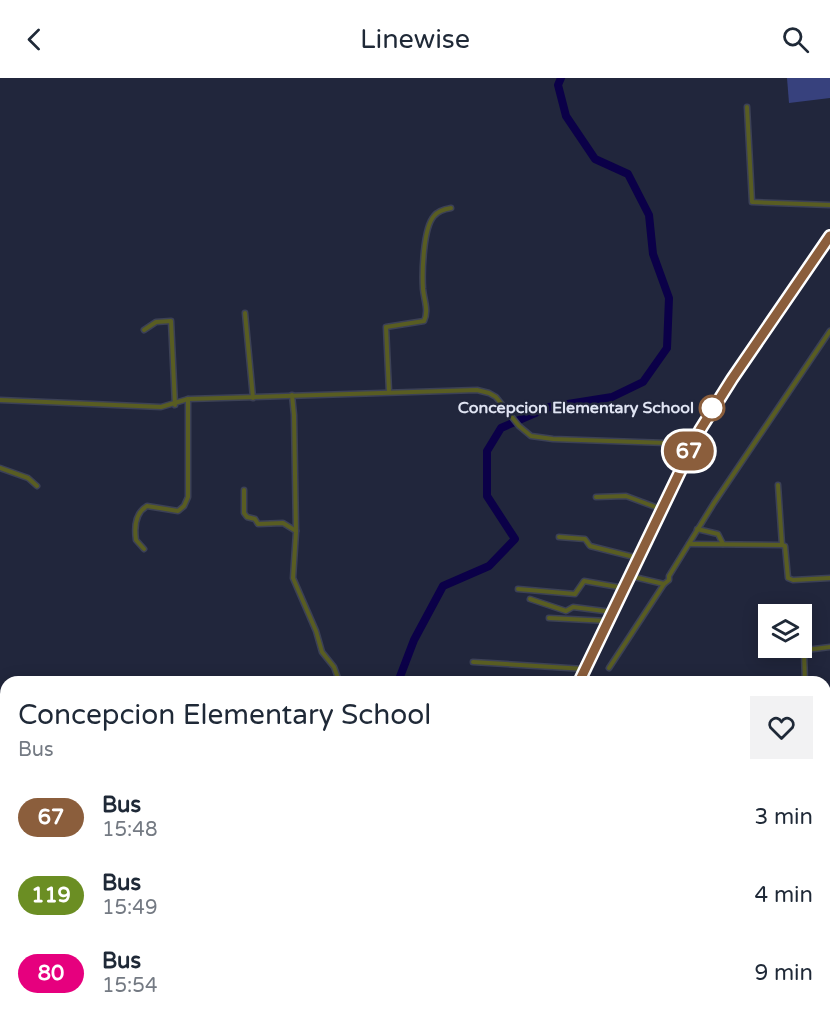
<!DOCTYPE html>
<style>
:root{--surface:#fff;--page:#f2f2f3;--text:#1f2937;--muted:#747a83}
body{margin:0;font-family:"Varela Round",sans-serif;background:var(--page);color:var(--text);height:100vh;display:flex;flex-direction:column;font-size:22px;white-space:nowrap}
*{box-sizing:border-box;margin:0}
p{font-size:20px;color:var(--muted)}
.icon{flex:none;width:33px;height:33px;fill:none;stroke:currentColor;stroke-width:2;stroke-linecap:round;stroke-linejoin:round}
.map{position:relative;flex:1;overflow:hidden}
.side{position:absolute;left:0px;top:598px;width:831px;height:350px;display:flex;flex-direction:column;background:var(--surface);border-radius:18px 18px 0 0;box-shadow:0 3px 15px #0003}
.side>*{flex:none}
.badge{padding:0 12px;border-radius:20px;font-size:21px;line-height:39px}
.buttons{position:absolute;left:758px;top:526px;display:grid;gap:12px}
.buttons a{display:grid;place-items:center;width:54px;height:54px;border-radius:0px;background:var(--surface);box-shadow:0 3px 15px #0003;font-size:30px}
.map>.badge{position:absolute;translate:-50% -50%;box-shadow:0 0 0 3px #fff}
.round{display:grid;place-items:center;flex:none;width:63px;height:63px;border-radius:0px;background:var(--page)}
.head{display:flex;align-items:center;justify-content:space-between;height:102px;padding:0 18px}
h1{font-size:28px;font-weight:600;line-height:45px}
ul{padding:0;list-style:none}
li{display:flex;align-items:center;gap:18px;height:78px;padding:0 18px}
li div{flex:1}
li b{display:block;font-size:22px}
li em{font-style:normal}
li .badge{min-width:66px;font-weight:700;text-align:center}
header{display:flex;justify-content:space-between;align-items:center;height:78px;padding:0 18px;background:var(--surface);font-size:27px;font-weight:600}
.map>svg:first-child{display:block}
.green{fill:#37417d}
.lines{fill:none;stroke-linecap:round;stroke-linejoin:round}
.stream{stroke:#0b0048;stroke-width:1.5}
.river{stroke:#0b0048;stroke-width:8}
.minor-casing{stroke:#3c4156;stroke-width:7}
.trunk-casing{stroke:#3c4156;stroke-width:9}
.minor{stroke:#595d22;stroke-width:4}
.trunk{stroke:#949b26;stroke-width:6}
.line-casing{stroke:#fff;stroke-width:14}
.line{stroke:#8b5e3c;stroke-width:9}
.stop-dot{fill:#fff;stroke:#8b5e3c;stroke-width:3}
.labels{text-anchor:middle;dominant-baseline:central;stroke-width:5;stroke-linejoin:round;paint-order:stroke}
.stop-label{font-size:16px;font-weight:bold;fill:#e0e4f3;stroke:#21263c;text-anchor:end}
</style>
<header><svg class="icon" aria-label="back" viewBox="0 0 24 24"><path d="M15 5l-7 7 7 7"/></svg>Linewise<svg class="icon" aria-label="search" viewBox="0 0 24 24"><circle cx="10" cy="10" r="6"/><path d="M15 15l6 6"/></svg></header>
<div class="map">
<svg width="830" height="947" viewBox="0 0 830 947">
<rect width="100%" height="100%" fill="#21263c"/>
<!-- green -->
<path class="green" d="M787 0H830V20L789 25Z"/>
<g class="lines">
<!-- stream -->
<g class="stream">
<path d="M825 904 830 896"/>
<path d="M736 947 749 942"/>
</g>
<!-- river -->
<g class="river">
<path d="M398 604 414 562 443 508 489 488 515 461 487 418V373L501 350 549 329 612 319 643 304 667 270 669 220 653 176 649 137 628 96 595 81 566 38 558 7 561 0"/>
<path d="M292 942 293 947"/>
</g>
<!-- minor casing -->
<g class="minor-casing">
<g id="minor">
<path d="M747 29 752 124 830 127"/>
<path d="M245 235 253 320"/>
<path d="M144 252 156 244 171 243 175 327"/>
<path d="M389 314 386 249 424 243C429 233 424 222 423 211 422 195 423 150 434 138 438 133 445 131 451 130"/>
<path d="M292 317 294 337 296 454 293 500 316 553 322 574 334 589 338 600 337 604"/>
<path d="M0 322 161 329 188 321 477 312 489 315 496 319 519 348 531 358 553 361 667 365 688 374"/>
<path d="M0 390 28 400 37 408"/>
<path d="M778 407 782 467"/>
<path d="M244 412V435L247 439 255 441 258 446 283 445 296 453"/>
<path d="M596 419 626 418 661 431"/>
<path d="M697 451 718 456 723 466"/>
<path d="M559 459 585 461 590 468 638 480"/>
<path d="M689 466 782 467 785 468 788 500 793 502 830 500"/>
<path d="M144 471 136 462C134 448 135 435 147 428L178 433 184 428 188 419V321"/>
<path d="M630 498 664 506 669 502V498L714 425 830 253"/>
<path d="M518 511 575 516 584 503 624 510"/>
<path d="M530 521 566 533 573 529 612 534"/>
<path d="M549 540 608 543"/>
<path d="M473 584 585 591"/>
<path d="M609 590 664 506"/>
<path d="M805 604 804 575 806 572 830 569"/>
<path d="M825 711 830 712"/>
<path d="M94 947 100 942"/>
<path d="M445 947 459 945"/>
<path d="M805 947 830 943"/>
</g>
</g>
<!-- trunk casing -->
<g class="trunk-casing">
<g id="trunk">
<path d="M579 604 700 352 732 301 830 158"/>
<path d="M458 942 459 947"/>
</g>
</g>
<!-- minor -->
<use href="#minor" class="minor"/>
<!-- trunk -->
<use href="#trunk" class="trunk"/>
</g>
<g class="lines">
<!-- line casing -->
<g class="line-casing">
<path id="line" d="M579 604 700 352 732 301 830 158"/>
</g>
<!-- line -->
<use href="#line" class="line"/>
</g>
<!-- markers -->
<circle class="stop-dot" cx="712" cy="330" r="12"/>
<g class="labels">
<!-- stop labels -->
<g class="stop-label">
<text x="694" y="330">Concepcion Elementary School</text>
</g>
</g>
</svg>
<div class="buttons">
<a><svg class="icon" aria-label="layers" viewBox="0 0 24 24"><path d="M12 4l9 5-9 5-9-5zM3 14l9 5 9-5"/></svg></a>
</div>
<b class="badge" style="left:689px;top:373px;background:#8b5e3c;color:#fff">67</b>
<section class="side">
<div class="head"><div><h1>Concepcion Elementary School</h1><p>Bus</p></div><a class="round"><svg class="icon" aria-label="heart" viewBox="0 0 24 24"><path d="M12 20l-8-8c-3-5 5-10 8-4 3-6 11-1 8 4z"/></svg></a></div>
<ul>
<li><span class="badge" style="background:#8b5e3c;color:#fff">67</span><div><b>Bus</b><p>15:48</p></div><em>3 min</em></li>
<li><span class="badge" style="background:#6b8e23;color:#fff">119</span><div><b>Bus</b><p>15:49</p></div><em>4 min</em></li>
<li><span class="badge" style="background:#e6007e;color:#fff">80</span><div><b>Bus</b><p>15:54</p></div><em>9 min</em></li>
</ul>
</section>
</div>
